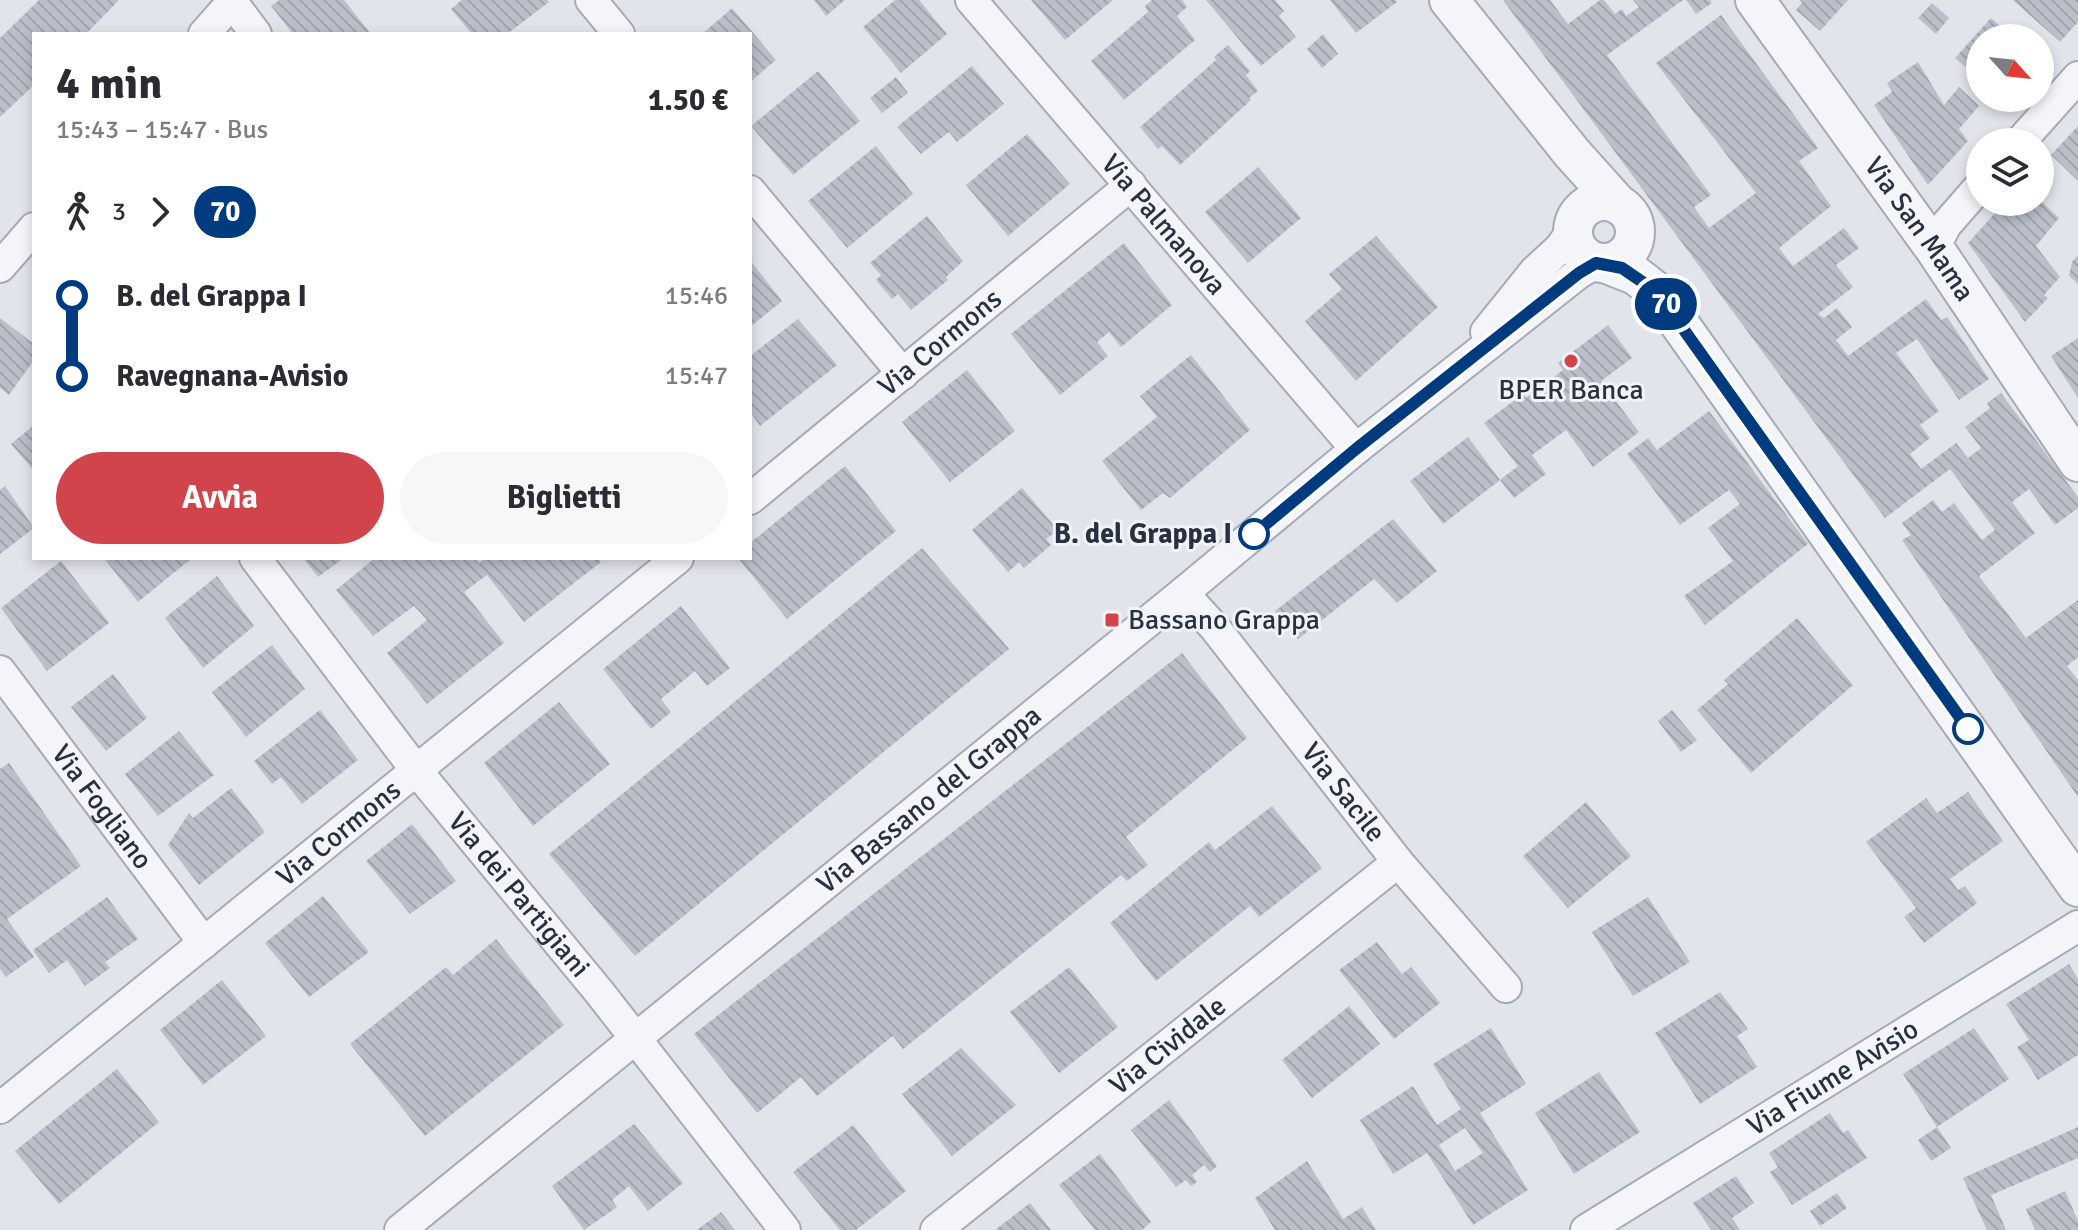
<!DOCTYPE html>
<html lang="it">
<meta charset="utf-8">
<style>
:root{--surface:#fff;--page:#f7f7f7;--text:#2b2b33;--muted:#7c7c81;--accent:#d2444c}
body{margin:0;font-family:Signika,sans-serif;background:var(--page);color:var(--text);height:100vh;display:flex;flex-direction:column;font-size:30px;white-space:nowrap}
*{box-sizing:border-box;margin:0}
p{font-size:26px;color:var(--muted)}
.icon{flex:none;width:44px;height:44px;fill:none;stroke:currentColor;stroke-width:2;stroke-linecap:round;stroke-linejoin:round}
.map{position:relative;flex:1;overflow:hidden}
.side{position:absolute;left:32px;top:32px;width:720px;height:528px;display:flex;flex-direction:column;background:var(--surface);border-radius:0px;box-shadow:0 4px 12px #0003}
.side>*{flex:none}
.badge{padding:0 16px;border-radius:26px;font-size:28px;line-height:52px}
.needle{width:52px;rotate:117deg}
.buttons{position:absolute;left:1966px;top:24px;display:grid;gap:16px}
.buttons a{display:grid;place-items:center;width:88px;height:88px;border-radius:50%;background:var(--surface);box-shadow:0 4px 12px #0003;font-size:40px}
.map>.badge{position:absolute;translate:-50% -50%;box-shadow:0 0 0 4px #fff}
.legs{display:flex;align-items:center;gap:12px;height:88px;padding:0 24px;font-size:26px}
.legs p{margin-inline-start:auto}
.head{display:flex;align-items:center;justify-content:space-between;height:136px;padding:0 24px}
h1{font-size:44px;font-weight:700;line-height:60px}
.primary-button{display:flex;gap:16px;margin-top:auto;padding:16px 24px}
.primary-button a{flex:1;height:92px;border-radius:48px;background:var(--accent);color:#fff;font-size:32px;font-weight:700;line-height:92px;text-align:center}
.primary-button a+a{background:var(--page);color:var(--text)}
ul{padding:0 24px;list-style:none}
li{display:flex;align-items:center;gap:28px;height:80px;font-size:30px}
li i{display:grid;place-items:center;width:12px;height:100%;margin:0 10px;background:currentColor}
li i::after{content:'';width:20px;height:20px;margin:-10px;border:6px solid;border-radius:50%;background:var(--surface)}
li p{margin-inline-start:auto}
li:first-child i{background:linear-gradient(#0000 50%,currentColor 0)}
li:last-child i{background:linear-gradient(currentColor 50%,#0000 0)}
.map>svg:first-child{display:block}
.building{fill:url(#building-back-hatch);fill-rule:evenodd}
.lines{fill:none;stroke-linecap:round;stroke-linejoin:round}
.minor-casing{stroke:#a6aab4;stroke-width:34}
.tertiary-casing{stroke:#a6aab4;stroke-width:42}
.minor{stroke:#f4f5f8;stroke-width:30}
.tertiary{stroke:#f4f5f8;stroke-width:38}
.line-1-casing{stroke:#fff;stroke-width:18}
.line-1{stroke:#003b80;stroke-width:12}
.poi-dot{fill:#d2444c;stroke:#f1f3f7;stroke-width:3}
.stop-1-dot{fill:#fff;stroke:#003b80;stroke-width:4}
.labels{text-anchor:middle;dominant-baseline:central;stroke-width:6;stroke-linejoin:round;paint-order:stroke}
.street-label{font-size:28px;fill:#293042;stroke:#f1f3f7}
.poi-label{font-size:28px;fill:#293042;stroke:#f1f3f7}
.stop-label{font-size:28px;font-weight:bold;fill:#293042;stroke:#f1f3f7;text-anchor:end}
</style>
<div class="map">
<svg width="2078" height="1230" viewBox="0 0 2078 1230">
<defs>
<pattern id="building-back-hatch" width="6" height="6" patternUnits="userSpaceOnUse" patternTransform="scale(2)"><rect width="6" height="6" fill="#bbbfca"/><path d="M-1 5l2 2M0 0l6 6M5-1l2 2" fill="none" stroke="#a1a4af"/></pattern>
</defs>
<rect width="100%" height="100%" fill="#e1e4ea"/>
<!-- building -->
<g class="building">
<path d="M39 0H119L86 34H34V85L0 117V38Z"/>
<path d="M279 0H344L371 34H293L271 6Z"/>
<path d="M462 0H547L549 2 507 34H472L451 9Z"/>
<path d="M814 0H845L826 16Z"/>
<path d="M895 0H919L947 34 901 73 863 27Z"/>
<path d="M1031 0H1113L1065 40Z"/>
<path d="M1152 0H1182L1187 7 1177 16 1195 40 1124 100 1091 61 1148 12 1145 6Z"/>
<path d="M1206 0H1275L1284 11 1279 16 1296 37 1261 66Z"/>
<path d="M1330 0H1395L1397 2 1356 33Z"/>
<path d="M1503 0H1550L1568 24 1600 0H1604L1615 14 1622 9 1626 16 1639 7 1633 0H1683L1607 55 1711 195 1694 207 1709 228 1756 193 1656 63 1721 15 1818 148 1799 161 1831 206 1779 248 1793 266 1844 228 1859 248 1836 265 1853 287 1818 314 1824 318 1837 308 1852 327 1836 340 1848 356 1926 299 1941 320 1947 317 1989 379 1959 400 1917 339 1896 353 1939 411 1920 425 1930 438 1910 454 1921 469 1956 443 1968 458 1981 448 1965 427 1990 408 1987 403 2001 393 2078 497V508L2055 525 2029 489 2012 502 2035 533 1979 576 2026 638 2078 600V657L2067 666 2078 680V797L1902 540 1911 535 1902 523 1933 500 1942 512 1954 503 1982 540 1995 530 1950 469 1885 518Z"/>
<path d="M1686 0H1710L1712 3 1696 14Z"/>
<path d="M1800 0H1848L1820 31 1796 10 1802 3Z"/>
<path d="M2013 0H2078V22L2060 42Z"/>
<path d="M1932 3 1949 18 1936 34 1918 18Z"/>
<path d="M732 8 776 60 750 82V34H702Z"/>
<path d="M1991 18 2014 38H1980V79L1955 58Z"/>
<path d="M1323 34 1338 54 1322 68 1307 49Z"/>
<path d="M1228 45 1250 71 1246 75 1258 91 1249 98 1251 100 1180 165 1162 146 1158 149 1140 127 1216 60 1214 57Z"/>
<path d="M1918 62 1944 105 1959 87 1979 106 1959 129 1968 141 1928 185 1874 105 1892 92 1887 83Z"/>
<path d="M972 66 1004 104 957 142 949 132 921 154 897 127Z"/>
<path d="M818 71 860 121 793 175 751 126Z"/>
<path d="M896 77 908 93 882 113 870 98Z"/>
<path d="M2078 126V181L2051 155Z"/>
<path d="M1027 134 1070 184 1008 236 966 185Z"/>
<path d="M876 146 913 194 847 248 808 201Z"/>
<path d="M1258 167 1301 218 1248 263 1205 212Z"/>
<path d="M2005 202H2042L2059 218 2036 246 2060 277 2044 295 2048 298 2025 322 1968 243Z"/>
<path d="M927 216 963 261 946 277 948 280 911 310 898 294 892 299 876 280 881 275 870 263Z"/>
<path d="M1376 236 1438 307 1356 381 1305 321 1342 289 1329 274Z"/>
<path d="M1124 243 1172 305 1121 347 1109 332 1097 342 1108 356 1060 395 1011 334Z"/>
<path d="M2078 255V284L2069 276 2072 262Z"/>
<path d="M750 260 782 301 750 327Z"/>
<path d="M0 318 34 344V360L9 395 0 388Z"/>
<path d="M798 319 837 365 760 426 750 412V356Z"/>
<path d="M1608 325 1632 358 1601 381 1639 432 1593 467 1566 430 1532 455 1546 474 1514 498 1500 480 1518 466 1484 423 1523 394 1526 398 1563 370 1558 363Z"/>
<path d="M2078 338V398L2051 356Z"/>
<path d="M1191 355 1250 430 1170 498 1163 493 1141 510 1102 461 1157 417 1140 396Z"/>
<path d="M967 370 1015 431 950 482 902 422Z"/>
<path d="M1709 411 1808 544 1705 625 1684 596 1733 561 1708 528 1740 504 1729 490 1680 525 1627 454 1648 438 1657 450Z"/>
<path d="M34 425V471L11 444Z"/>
<path d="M1468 437 1500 480 1443 524 1410 481Z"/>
<path d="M845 466 896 531 787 619 738 558H750V543Z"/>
<path d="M5 486 34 528 0 554V490Z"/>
<path d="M1022 488 1058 530 1046 539 1051 545 1024 568 1019 562 1008 572 972 530Z"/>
<path d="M1393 519 1437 571 1397 603 1374 579 1298 639 1275 611Z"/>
<path d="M922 548 1009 649 635 956 549 854Z"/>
<path d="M104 558H192L138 602Z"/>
<path d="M303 558H344L318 577Z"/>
<path d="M375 558H475L479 563 486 558H598L601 562 524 622 487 575 464 592 504 643 427 704 387 653 427 620 414 606 373 636 336 590Z"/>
<path d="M61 561 109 623 47 671 1 608Z"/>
<path d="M217 576 254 626 203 668 165 618Z"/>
<path d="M681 606 730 668 707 686 695 671 661 699 671 712 651 729 603 669Z"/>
<path d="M1797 618 1853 685 1751 773 1697 710 1728 684 1724 680Z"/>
<path d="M272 645 305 689 246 737 212 692Z"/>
<path d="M1182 653 1247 738 1126 837 1148 865 1127 881 1121 875 903 1049 893 1036 817 1096 801 1077 757 1113 694 1034Z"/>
<path d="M113 674 147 718 106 751 71 707Z"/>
<path d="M559 702 610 764 533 826 484 763Z"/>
<path d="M320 710 358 760 302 804 281 777 272 784 254 761Z"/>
<path d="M1672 710 1697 740 1681 752 1658 721Z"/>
<path d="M179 731 214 775 158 816 125 774Z"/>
<path d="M9 763 81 866 7 919 34 957 6 977 0 969V769Z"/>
<path d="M231 788 265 832 199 885 168 845 189 813 193 818Z"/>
<path d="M1968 792 2003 841 1950 879 1958 890 1965 886 1977 903 1924 943 1904 917 1916 908 1866 842 1926 798 1937 813Z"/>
<path d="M1586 802 1631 856 1568 908 1523 856Z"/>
<path d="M1272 806 1322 868 1259 917 1250 906 1156 981 1110 923 1209 842 1215 850Z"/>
<path d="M412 824 456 881 410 914 366 861Z"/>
<path d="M323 896 369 952 309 997 265 943Z"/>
<path d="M107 897 138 939 105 962 110 968 85 986 67 960 49 973 33 950Z"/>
<path d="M1648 897 1690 962 1633 996 1592 932Z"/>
<path d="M496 939 564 1025 425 1136 350 1044 446 967 453 975Z"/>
<path d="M1377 942 1402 974 1411 967 1440 1003 1394 1039 1339 970Z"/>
<path d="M2069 964 2078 979V1055L2038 1080 2017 1047 2029 1040 2006 1004Z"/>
<path d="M1069 967 1118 1027 1059 1073 1010 1012Z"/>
<path d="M222 980 266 1036 203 1085 160 1030Z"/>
<path d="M1720 992 1748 1029 1737 1036 1757 1067 1700 1104 1655 1033Z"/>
<path d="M1349 1006 1380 1044 1312 1098 1282 1060Z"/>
<path d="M1491 1028 1526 1084 1480 1113 1528 1190 1473 1225 1427 1153 1393 1174 1360 1120 1413 1086 1437 1125 1461 1109 1433 1064ZM1465 1128 1483 1153 1455 1171 1439 1145Z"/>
<path d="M1974 1028 2009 1079 1937 1127 1951 1148 1931 1161 1918 1140 1937 1127 1903 1074Z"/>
<path d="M961 1048 1016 1105 952 1156 902 1094Z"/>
<path d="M117 1069 159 1122 59 1204 15 1151Z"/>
<path d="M1599 1072 1640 1132 1574 1174 1535 1113Z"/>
<path d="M1169 1100 1217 1166 1210 1172 1204 1165 1192 1175 1197 1182 1191 1186 1186 1180 1176 1187 1131 1130Z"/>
<path d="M1830 1113 1843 1133 1848 1130 1867 1158 1792 1205 1770 1172 1778 1167 1769 1153Z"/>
<path d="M634 1124 683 1183 648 1211 629 1186 612 1200 617 1207 584 1230 552 1186Z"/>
<path d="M853 1125 906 1191 856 1230H840L793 1172Z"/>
<path d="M2078 1127V1158L1991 1195 2006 1230H1987L1963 1178Z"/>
<path d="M1100 1154 1151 1222 1142 1230H1095L1059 1185Z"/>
<path d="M1307 1161 1343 1219 1362 1207 1376 1230H1275L1255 1198Z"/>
<path d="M1736 1176 1754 1203 1732 1218 1740 1230H1711L1693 1203Z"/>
<path d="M2065 1191 2078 1221V1230H2035L2026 1209Z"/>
<path d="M1837 1193 1847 1208 1820 1226 1810 1211Z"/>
<path d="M1030 1203 1051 1230H995Z"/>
<path d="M721 1212 735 1230H697Z"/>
</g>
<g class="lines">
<!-- minor casing -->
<g class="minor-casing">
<g id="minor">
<path d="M591 0 619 34"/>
<path id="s1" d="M971 0 1356 449"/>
<path d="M232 2 256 34"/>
<path d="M204 34 234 0"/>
<path d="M2020 142 2078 77"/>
<path d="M750 191 903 374"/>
<path d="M1934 248 1946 225 1980 186"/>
<path d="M0 267 34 228"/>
<path d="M1486 332 1535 271 1560 248 1572 231"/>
<path id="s2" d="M750 499 1131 185"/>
<path id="s3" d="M255 558 416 770 600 993 785 1230"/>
<path id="s4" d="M1183 593 1215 628 1398 862 1506 987"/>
<path id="s5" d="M0 671 204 943"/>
<path id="s6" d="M0 1108 678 558"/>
<path id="s7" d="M400 1230 1183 593 1356 449 1579 273 1596 263"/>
<path id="s8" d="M936 1230 1398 862"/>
<path id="s9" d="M1586 1230 2078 926"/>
</g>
</g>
<!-- tertiary casing -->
<g class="tertiary-casing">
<g id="tertiary">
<path d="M1449 0 1572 153 1616 202"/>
<path id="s10" d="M1755 0 1934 248 2078 462"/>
<circle cx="1604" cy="232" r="31"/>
<path d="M1607 264 1635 275 1657 292 2078 887"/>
</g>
</g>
<!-- minor -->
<use href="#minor" class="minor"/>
<!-- tertiary -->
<use href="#tertiary" class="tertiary"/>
</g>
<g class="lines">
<!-- line-1 casing -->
<g class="line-1-casing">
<path id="line-1" d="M1254 534 1356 449 1579 273 1596 263 1622 268 1657 292 1968 729"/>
</g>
<!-- line-1 -->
<use href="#line-1" class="line-1"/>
</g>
<!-- markers -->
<g class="poi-dot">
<circle cx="1571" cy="361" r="8"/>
<rect x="1104" y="612" width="16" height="16" rx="4"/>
</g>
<g class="stop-1-dot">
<circle cx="1254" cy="534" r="14"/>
<circle cx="1968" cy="729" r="14"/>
</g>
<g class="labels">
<!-- street labels -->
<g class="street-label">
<text stroke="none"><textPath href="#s1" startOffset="296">Via Palmanova</textPath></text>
<text stroke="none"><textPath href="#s10" startOffset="282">Via San Mama</textPath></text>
<text stroke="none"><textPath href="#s2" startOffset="246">Via Cormons</textPath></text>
<text stroke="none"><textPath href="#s4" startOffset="256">Via Sacile</textPath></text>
<text stroke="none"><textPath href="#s7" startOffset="682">Via Bassano del Grappa</textPath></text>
<text stroke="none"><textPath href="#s5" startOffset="170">Via Fogliano</textPath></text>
<text stroke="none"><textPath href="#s6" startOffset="436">Via Cormons</textPath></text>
<text stroke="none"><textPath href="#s3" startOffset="428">Via dei Partigiani</textPath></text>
<text stroke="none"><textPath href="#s8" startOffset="296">Via Cividale</textPath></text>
<text stroke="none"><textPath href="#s9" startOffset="290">Via Fiume Avisio</textPath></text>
</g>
<!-- poi labels -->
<g class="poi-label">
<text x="1571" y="390">BPER Banca</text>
<text x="1128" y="620" text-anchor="start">Bassano Grappa</text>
</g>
<!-- stop labels -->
<g class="stop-label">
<text x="1232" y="534">B. del Grappa I</text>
</g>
</g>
</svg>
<div class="buttons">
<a><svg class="needle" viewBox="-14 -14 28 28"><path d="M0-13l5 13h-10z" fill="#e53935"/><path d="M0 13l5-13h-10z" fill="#7c7c81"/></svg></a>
<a><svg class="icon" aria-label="layers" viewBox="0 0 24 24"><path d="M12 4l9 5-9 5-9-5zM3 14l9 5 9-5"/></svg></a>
</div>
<b class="badge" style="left:1666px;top:304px;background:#003b80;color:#fff">70</b>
<section class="side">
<div class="head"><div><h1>4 min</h1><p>15:43 – 15:47 · Bus</p></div><b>1.50 €</b></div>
<div class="legs"><svg class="icon" aria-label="walk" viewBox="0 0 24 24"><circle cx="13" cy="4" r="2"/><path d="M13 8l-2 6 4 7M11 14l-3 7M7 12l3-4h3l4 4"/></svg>3<svg class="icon" aria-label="forward" viewBox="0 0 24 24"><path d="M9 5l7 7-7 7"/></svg><b class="badge" style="background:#003b80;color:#fff">70</b></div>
<ul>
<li><i style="color:#003b80"></i><b>B. del Grappa I</b><p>15:46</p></li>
<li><i style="color:#003b80"></i><b>Ravegnana-Avisio</b><p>15:47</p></li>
</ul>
<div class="primary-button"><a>Avvia</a><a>Biglietti</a></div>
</section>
</div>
